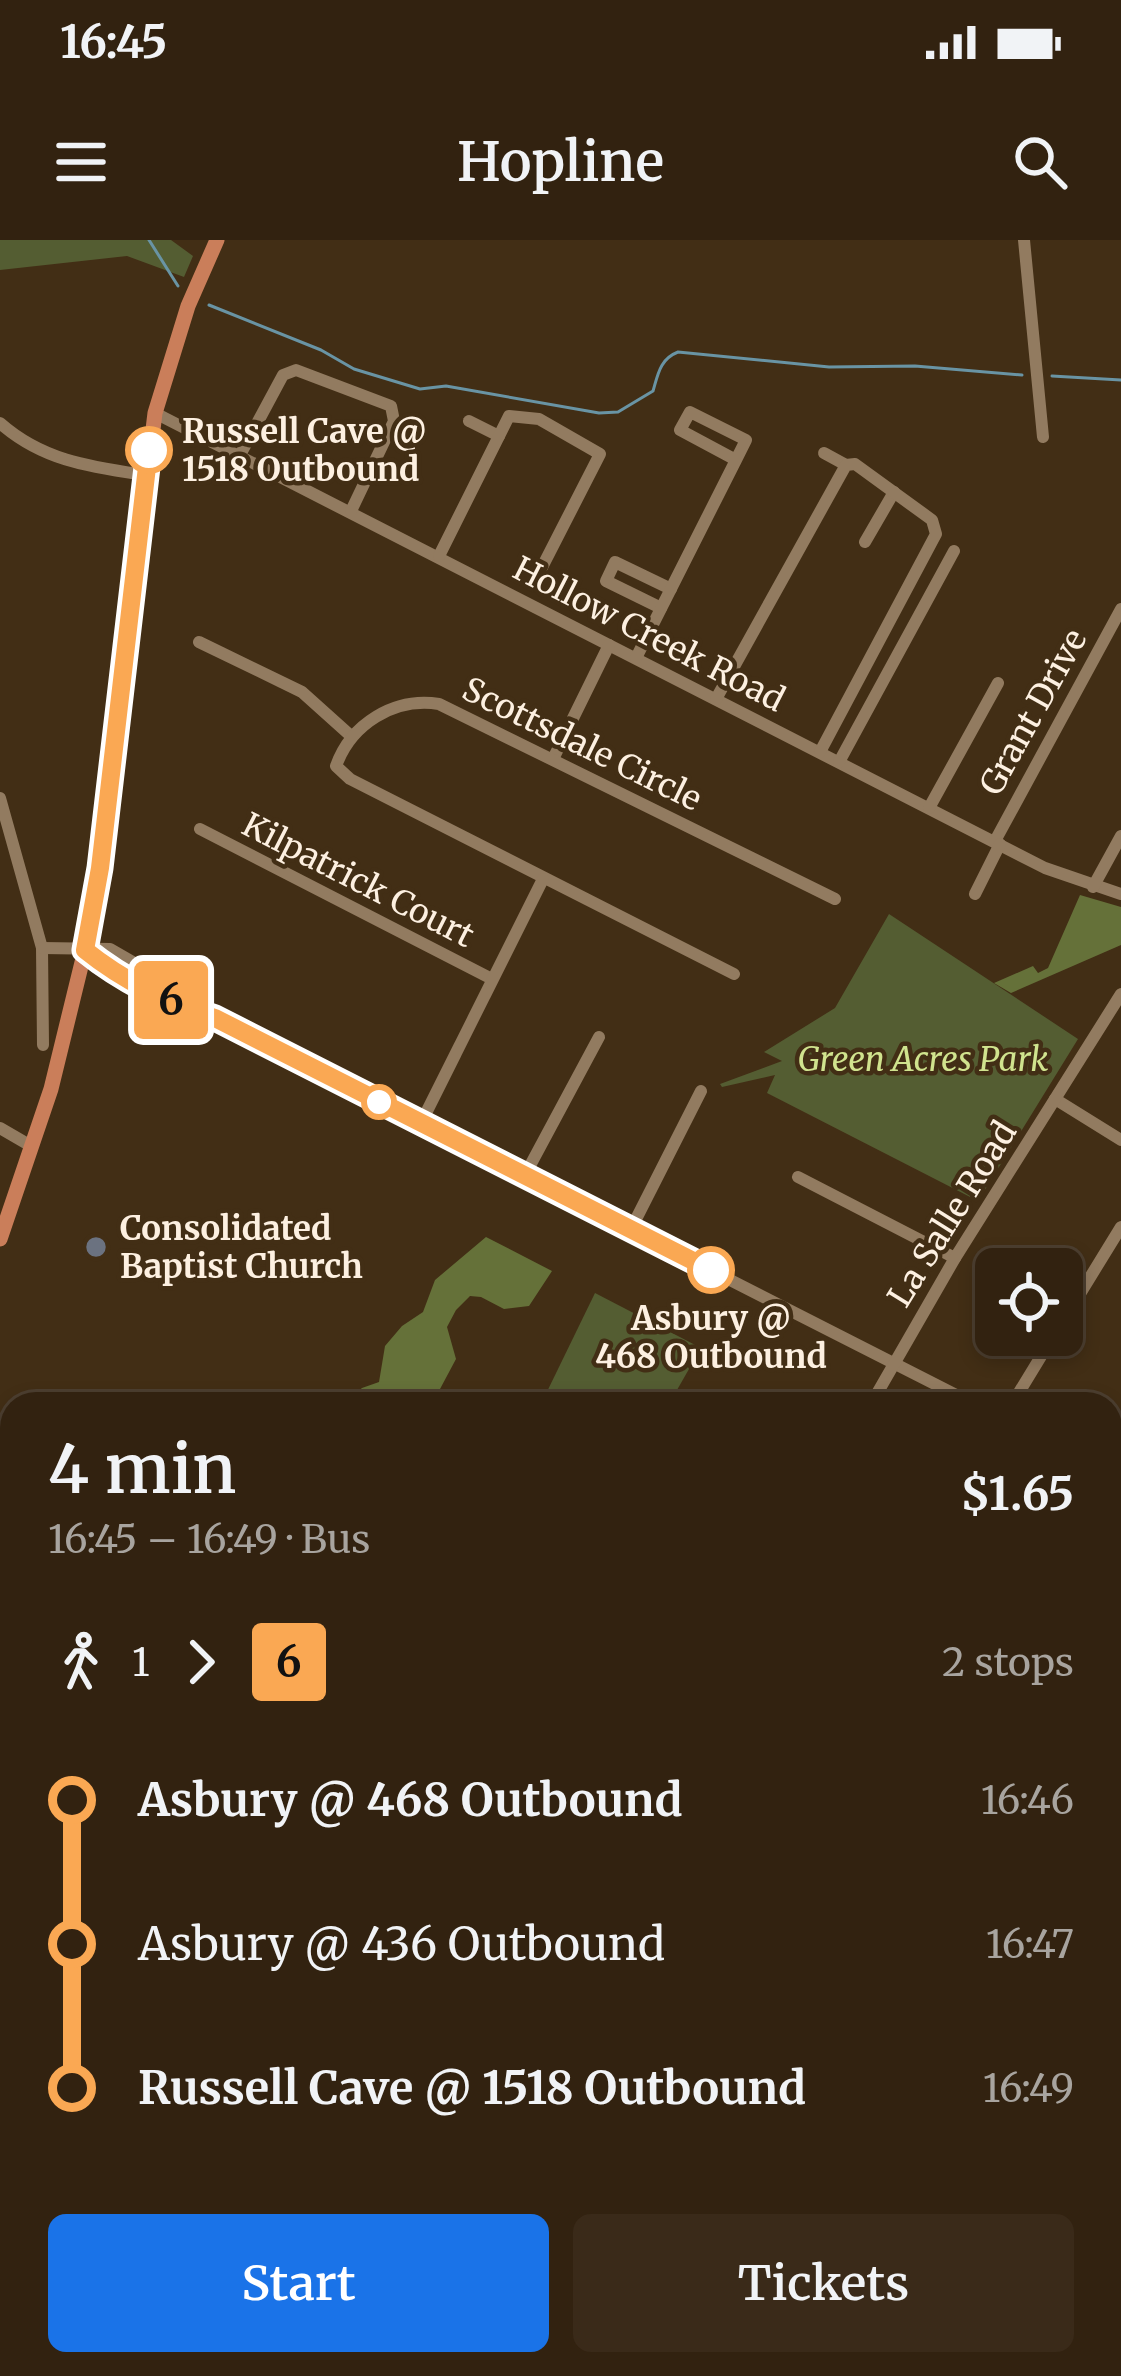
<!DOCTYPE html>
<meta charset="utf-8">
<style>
:root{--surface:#322210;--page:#3a2a19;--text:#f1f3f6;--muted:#a8a49f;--line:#4d3f30;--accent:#1a73e8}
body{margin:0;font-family:Merriweather,serif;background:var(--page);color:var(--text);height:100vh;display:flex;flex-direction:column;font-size:45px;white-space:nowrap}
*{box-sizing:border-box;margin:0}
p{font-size:39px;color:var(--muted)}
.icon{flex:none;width:66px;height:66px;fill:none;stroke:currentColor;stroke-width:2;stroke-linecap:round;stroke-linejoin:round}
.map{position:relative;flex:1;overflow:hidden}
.drawer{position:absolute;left:0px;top:1152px;width:1122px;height:984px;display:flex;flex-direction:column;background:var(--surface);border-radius:36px 36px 0 0;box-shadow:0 6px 18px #0003,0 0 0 3px var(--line)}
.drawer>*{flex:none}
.badge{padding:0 24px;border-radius:9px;font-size:42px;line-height:78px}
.fabs{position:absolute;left:975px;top:1008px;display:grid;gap:24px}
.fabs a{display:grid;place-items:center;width:108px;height:108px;border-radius:18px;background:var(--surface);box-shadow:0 6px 18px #0003,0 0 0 3px var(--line);font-size:60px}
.map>.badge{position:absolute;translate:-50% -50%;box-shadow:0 0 0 6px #fff}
.legs{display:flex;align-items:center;gap:18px;height:132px;padding:0 48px;font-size:39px}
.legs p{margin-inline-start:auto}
.summary{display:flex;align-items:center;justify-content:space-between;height:204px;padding:0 48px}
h1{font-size:66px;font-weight:600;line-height:90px}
.primary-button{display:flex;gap:24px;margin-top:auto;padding:24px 48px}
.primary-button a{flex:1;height:138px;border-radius:18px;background:var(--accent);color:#fff;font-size:48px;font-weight:600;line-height:138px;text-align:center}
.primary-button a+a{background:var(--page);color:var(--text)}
ul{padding:0 48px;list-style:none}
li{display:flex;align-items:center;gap:42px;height:144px;font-size:45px}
li i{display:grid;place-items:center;width:18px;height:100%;margin:0 15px;background:currentColor}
li i::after{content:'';width:30px;height:30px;margin:-15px;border:9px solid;border-radius:50%;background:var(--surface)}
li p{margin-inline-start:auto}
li:first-child i{background:linear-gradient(#0000 50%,currentColor 0)}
li:last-child i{background:linear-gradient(currentColor 50%,#0000 0)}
.status{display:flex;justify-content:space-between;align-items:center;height:84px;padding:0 60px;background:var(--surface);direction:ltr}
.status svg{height:33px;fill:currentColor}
header{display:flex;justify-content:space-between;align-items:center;height:156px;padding:0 48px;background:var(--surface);font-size:54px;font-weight:600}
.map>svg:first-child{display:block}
.green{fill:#545d32}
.forest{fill:#657139}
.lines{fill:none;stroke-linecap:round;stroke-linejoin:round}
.stream{stroke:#6994a4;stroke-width:3}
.minor{stroke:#927b60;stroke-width:12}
.major{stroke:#ca7e5a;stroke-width:15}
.line-1-casing{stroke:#fff;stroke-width:27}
.line-1{stroke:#faa853;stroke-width:18}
.stop-1-dot{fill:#fff;stroke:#faa853;stroke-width:6}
.worship-dot{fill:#6b7280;stroke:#422e15;stroke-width:4.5}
.labels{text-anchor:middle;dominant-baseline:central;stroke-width:9;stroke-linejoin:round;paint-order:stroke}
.stop-label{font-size:33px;font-weight:bold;fill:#fdf0e1;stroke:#422e15;text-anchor:start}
.street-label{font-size:33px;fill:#fdf0e1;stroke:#422e15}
.park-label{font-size:33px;font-style:italic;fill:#d0e38e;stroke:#422e15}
.poi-label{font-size:33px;font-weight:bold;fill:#fdf0e1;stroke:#422e15;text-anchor:start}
</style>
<div class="status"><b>16:45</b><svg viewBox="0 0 49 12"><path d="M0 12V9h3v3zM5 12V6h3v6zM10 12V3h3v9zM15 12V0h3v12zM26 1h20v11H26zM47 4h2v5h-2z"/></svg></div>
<header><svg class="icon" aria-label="menu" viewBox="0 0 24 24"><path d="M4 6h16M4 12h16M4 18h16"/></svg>Hopline<svg class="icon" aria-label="search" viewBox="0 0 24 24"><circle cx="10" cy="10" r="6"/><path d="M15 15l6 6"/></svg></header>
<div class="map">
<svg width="1121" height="2136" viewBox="0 0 1121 2136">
<rect width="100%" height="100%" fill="#422e15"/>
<!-- green -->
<g class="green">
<path d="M0 0H171L193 16 184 37 127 16 0 30Z"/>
<path d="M889 674 1078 799 978 961 767 853 775 835 722 847 720 844 782 821 764 812 835 768Z"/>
<path d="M595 1053 701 1108 669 1164H541Z"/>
<path d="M12 1423V1493L0 1492V1424Z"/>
<path d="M1121 1459V1553H1110V1465Z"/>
<path d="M1110 1637 1121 1652V1830L1110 1821Z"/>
<path d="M11 1976 12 1977V2046L0 2044 1 1993Z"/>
<path d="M62 2124H300L298 2136H62Z"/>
<path d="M364 2124H961L960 2136H359L364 2131Z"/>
</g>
<!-- forest -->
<g class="forest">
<path d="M1080 655 1121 667V705L1011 753 994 743 1033 726 1038 733 1048 728Z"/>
<path d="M486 997 552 1031 529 1066 504 1069 481 1057 470 1056 456 1070 447 1087 456 1119 432 1164H343L362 1148 379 1142 385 1106 402 1086 423 1072 435 1040Z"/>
<path d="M1110 1310 1121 1315V1420L1110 1419Z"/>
<path d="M1110 1845 1121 1853V1992L1110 1994Z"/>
<path d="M300 2124H364L365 2131 359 2136H298Z"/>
</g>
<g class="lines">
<!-- stream -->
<g class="stream">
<path d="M149 0 178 46"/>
<path d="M209 65 321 110 354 129 420 149 446 146 599 173 618 172 653 151C658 134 660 119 678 112L829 127 915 126 1022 135"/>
<path d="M1052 136 1121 140"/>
<path d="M54 2136V2135"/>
</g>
<!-- minor -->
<g class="minor">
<path d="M1024 0 1043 197"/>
<path d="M155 173 1045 628 1121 654"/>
<path d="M469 181 499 196"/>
<path d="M0 183C43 221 91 227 145 235"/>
<path d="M824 213 846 225"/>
<path d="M240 215 283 135 296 130 391 166 394 181 351 271"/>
<path d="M865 302 894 252"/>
<path d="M439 316 509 176 539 179 600 214 535 341"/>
<path d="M661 368 606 341 615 322 671 349"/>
<path d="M199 402 302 452 351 496"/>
<path d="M636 418 736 220 746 200 690 172 680 190 736 220"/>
<path d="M716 459 846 225 855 224 932 280 936 294 820 512"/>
<path d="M553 519 609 405"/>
<path d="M839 522 954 311"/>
<path d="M0 558 42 708 43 805"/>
<path d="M929 568 998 443"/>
<path d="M200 589 492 739"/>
<path d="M995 601 1121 369"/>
<path d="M1093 647 1121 596"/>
<path d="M975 654 1000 604"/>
<path d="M42 708 110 709 195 758 213 775"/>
<path d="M85 710C122 741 170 764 215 778L974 1164"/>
<path d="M734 734 350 539 336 526C351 484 394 457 439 464L835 659"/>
<path d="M1055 859 1121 900"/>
<path d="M421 883 543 639"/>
<path d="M0 888 31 906"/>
<path d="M525 935 599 797"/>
<path d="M798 937 955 1018"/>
<path d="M631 989 701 851"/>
<path d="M1062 1083 1121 987"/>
<path d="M871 1164 955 1018 1121 754"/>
<path d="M1012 1164 1054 1095"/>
<path d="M1112 1233 1121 1219"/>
<path d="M0 1837 12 1839"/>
<path d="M0 1850 12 1851"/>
</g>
<!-- major -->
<path class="major" d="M0 999 51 849 85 710 100 628 155 173 188 66 217 0"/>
</g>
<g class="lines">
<!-- line-1 casing -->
<g class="line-1-casing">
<path id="line-1" d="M149 210 100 628 85 710C122 740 170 764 215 778L711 1030"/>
</g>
<!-- line-1 -->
<use href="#line-1" class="line-1"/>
</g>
<!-- markers -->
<g class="stop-1-dot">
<circle cx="149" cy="210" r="21"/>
<circle cx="379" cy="862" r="15"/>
<circle cx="711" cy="1030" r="21"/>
</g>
<circle class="worship-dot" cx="96" cy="1007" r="12"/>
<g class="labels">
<!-- stop labels -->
<g class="stop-label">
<text x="182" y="191">Russell Cave @<tspan x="182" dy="38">1518 Outbound</tspan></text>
<text x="711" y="1078" text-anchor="middle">Asbury @<tspan x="711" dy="38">468 Outbound</tspan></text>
</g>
<!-- street labels -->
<g class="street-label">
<text transform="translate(649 394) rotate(27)">Hollow Creek Road</text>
<text transform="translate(1033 472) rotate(-61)">Grant Drive</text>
<text transform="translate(582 504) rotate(26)">Scottsdale Circle</text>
<text transform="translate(358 640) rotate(27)">Kilpatrick Court</text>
<text transform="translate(952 974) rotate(-58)">La Salle Road</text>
</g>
<!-- park labels -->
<g class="park-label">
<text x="923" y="819">Green Acres Park</text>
</g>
<!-- poi labels -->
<g class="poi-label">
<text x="120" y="988">Consolidated<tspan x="120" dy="38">Baptist Church</tspan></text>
</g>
</g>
</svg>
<div class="fabs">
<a><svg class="icon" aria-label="locate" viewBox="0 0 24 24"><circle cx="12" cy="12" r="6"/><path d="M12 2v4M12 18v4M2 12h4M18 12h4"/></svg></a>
</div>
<b class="badge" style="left:171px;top:760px;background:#faa853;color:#111">6</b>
<section class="drawer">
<div class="summary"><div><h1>4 min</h1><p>16:45 – 16:49 · Bus</p></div><b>$1.65</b></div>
<div class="legs"><svg class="icon" aria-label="walk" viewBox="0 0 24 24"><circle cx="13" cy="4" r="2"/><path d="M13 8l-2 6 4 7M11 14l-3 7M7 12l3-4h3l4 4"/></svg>1<svg class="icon" aria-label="forward" viewBox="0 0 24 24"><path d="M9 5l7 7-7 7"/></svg><b class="badge" style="background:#faa853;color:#111">6</b><p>2 stops</p></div>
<ul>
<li><i style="color:#faa853"></i><b>Asbury @ 468 Outbound</b><p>16:46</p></li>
<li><i style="color:#faa853"></i><span>Asbury @ 436 Outbound</span><p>16:47</p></li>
<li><i style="color:#faa853"></i><b>Russell Cave @ 1518 Outbound</b><p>16:49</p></li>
</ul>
<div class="primary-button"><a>Start</a><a>Tickets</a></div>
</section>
</div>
